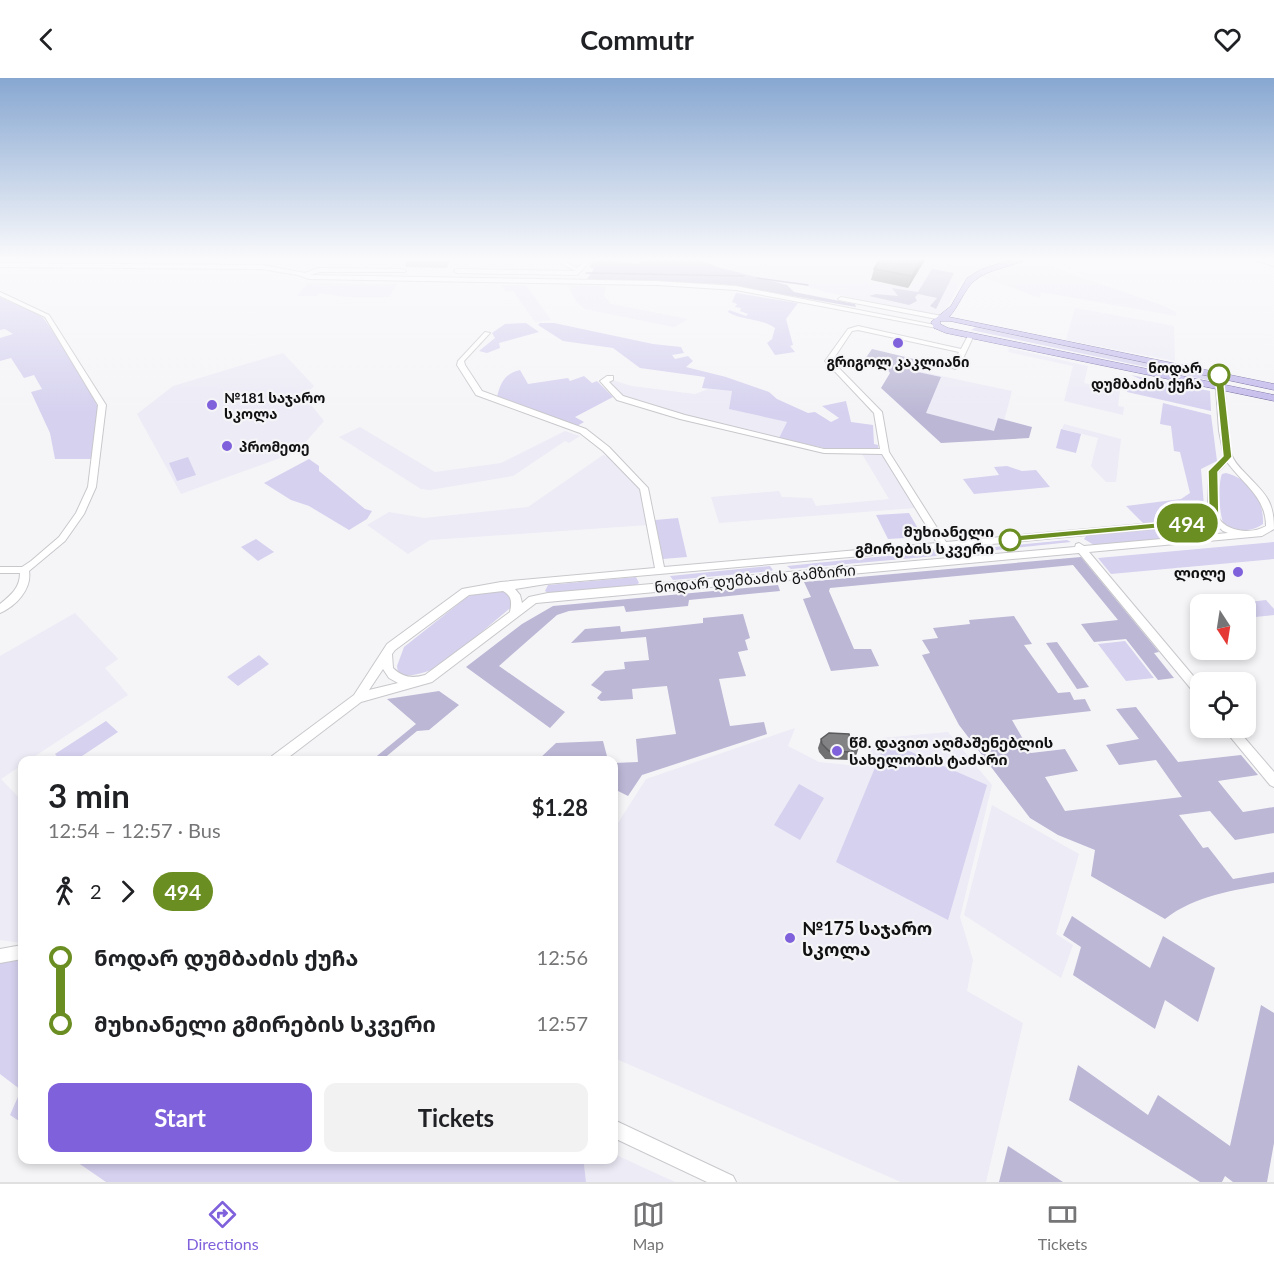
<!DOCTYPE html>
<meta charset="utf-8">
<style>
:root{--surface:#fff;--page:#f2f2f2;--text:#202124;--muted:#757577;--line:#e0e0e0;--accent:#8061dc}
body{margin:0;font-family:Lato,"Noto Sans Georgian",sans-serif;background:var(--page);color:var(--text);height:100vh;display:flex;flex-direction:column;font-size:22px;white-space:nowrap}
*{box-sizing:border-box;margin:0}
p{font-size:20px;color:var(--muted)}
.icon{flex:none;width:33px;height:33px;fill:none;stroke:currentColor;stroke-width:2;stroke-linecap:round;stroke-linejoin:round}
.map{position:relative;flex:1;overflow:hidden}
.details{position:absolute;left:18px;top:678px;width:600px;height:408px;display:flex;flex-direction:column;background:var(--surface);border-radius:12px;box-shadow:0 3px 9px #0003}
.details>*{flex:none}
.badge{padding:0 12px;border-radius:20px;font-size:21px;line-height:39px}
.needle{width:39px;rotate:168deg}
.tools{position:absolute;left:1190px;top:516px;display:grid;gap:12px}
.tools a{display:grid;place-items:center;width:66px;height:66px;border-radius:12px;background:var(--surface);box-shadow:0 3px 9px #0003;font-size:30px}
.map>.badge{position:absolute;translate:-50% -50%;box-shadow:0 0 0 3px #fff}
.legs{display:flex;align-items:center;gap:9px;height:66px;padding:0 30px;font-size:20px}
.legs p{margin-inline-start:auto}
.head{display:flex;align-items:center;justify-content:space-between;height:102px;padding:0 30px}
h1{font-size:33px;font-weight:700;line-height:45px}
.primary-button{display:flex;gap:12px;margin-top:auto;padding:12px 30px}
.primary-button a{flex:1;height:69px;border-radius:12px;background:var(--accent);color:#fff;font-size:24px;font-weight:700;line-height:69px;text-align:center}
.primary-button a+a{background:var(--page);color:var(--text)}
ul{padding:0 30px;list-style:none}
li{display:flex;align-items:center;gap:21px;height:66px;font-size:22px}
li i{display:grid;place-items:center;width:9px;height:100%;margin:0 8px;background:currentColor}
li i::after{content:'';width:15px;height:15px;margin:-8px;border:4px solid;border-radius:50%;background:var(--surface)}
li p{margin-inline-start:auto}
li:first-child i{background:linear-gradient(#0000 50%,currentColor 0)}
li:last-child i{background:linear-gradient(currentColor 50%,#0000 0)}
header{display:flex;justify-content:space-between;align-items:center;height:78px;padding:0 30px;background:var(--surface);font-size:27px;font-weight:700}
.tab-bar{display:flex;justify-content:space-around;align-items:center;height:84px;border-top:2px solid var(--line);background:var(--surface);font-size:16px;color:var(--muted)}
.tab-bar a{display:grid;justify-items:center;gap:3px}
.tab-bar .active{color:var(--accent)}
.map>svg:first-child{display:block}
.built{fill:#ecebf6}
.green{fill:#d5d1ef}
.forest{fill:#bbb7d5}
.lines{fill:none;stroke-linecap:round;stroke-linejoin:round}
.stream{stroke:#9693af;stroke-width:1.5}
.minor-casing{stroke:#c8c7cb;stroke-width:2}
.major-casing{stroke:#6b6197;stroke-width:1}
.minor{fill:#fff;fill-rule:evenodd}
.major{fill:#c3baeb;fill-rule:evenodd}
.wall{fill:#707072}
.shaded-wall{fill:#5b5b5d}
.building{fill:#828285;stroke:#5b5b5d;stroke-width:1.5}
.line-1{fill:#6b8e23;stroke:#fff;stroke-width:1.5}
.poi-dot{fill:#8061dc;stroke:#f5f5f8;stroke-width:2}
.stop-1-dot{fill:#fff;stroke:#6b8e23;stroke-width:3}
.labels{text-anchor:middle;dominant-baseline:central;stroke-width:4.5;stroke-linejoin:round;paint-order:stroke}
.far-poi-label{font-size:14px;font-weight:bold;fill:#111112;stroke:#f5f5f8;text-anchor:start}
.far-stop-label{font-size:14px;font-weight:bold;fill:#111112;stroke:#f5f5f8;text-anchor:end}
.stop-label{font-size:15px;font-weight:bold;fill:#111112;stroke:#f5f5f8;text-anchor:end}
.poi-label{font-size:15px;font-weight:bold;fill:#111112;stroke:#f5f5f8;text-anchor:end}
.street-label{font-size:15px;fill:#111112;stroke:#f5f5f8}
.near-poi-label{font-size:18px;font-weight:bold;fill:#111112;stroke:#f5f5f8;text-anchor:start}
</style>
<header><svg class="icon" aria-label="back" viewBox="0 0 24 24"><path d="M15 5l-7 7 7 7"/></svg>Commutr<svg class="icon" aria-label="heart" viewBox="0 0 24 24"><path d="M12 20l-8-8c-3-5 5-10 8-4 3-6 11-1 8 4z"/></svg></header>
<div class="map">
<svg width="1274" height="1104" viewBox="0 0 1274 1104">
<rect width="100%" height="100%" fill="#f5f5f8"/>
<!-- built -->
<g class="built">
<path d="M697 180H1016L970 196 961 204 942 239 830 215 793 205 787 207 717 189Z"/>
<path d="M1033 180H1054L1040 185 1164 228 1176 234V238L1041 214 1040 220 982 199Z"/>
<path d="M307 205 397 206 389 219H346L319 215 317 218H297Z"/>
<path d="M501 207H526L551 242 535 244 513 213 506 214Z"/>
<path d="M567 207 606 208 604 218 611 226 688 241 674 249 585 231 577 224Z"/>
<path d="M1075 230 1174 248 1175 283 1066 262Z"/>
<path d="M1009 270 1088 288 1084 305 1120 313 1118 328 1124 329 1123 337 1064 323 1073 288 1008 274Z"/>
<path d="M283 275 314 308 304 318 324 343 297 374 181 416 137 336 173 308Z"/>
<path d="M918 293 1012 313 1000 358 940 361 902 325Z"/>
<path d="M612 302 632 308 695 316 708 311 732 313 730 331 787 344 779 360 701 342 624 320 607 305Z"/>
<path d="M1064 346 1121 361 1116 404H1106L1091 388 1098 360 1062 351Z"/>
<path d="M360 349 435 394 501 385 565 353 580 358 569 365 565 363 513 398 430 412 421 411 339 359Z"/>
<path d="M862 376 885 377 916 430 719 445 711 419 779 413 782 419 812 420 816 428 889 421Z"/>
<path d="M603 377 609 379 640 411 648 447 430 462 408 476 367 447 389 434 424 440 528 429Z"/>
<path d="M75 535 118 581 105 590 128 617 29 682H22V687L1 701 22 723V865L0 862V578Z"/>
<path d="M795 650 788 668 819 684 858 688 881 660 948 654 992 707 960 839 973 882 967 913 1023 945 986 1104H901L614 980V751L646 701Z"/>
<path d="M992 727 1079 776 1056 856 1073 867 1061 900 964 837Z"/>
<path d="M614 1076 675 1104H586L584 1086 581 1082H614Z"/>
</g>
<!-- green -->
<g class="green">
<path d="M736 215 798 225 786 241 793 267 790 268 795 274 775 277 767 265 772 261 775 250C762 240 742 243 728 234L729 232 746 238 748 236 740 233 741 230 735 229 737 226 732 224Z"/>
<path d="M0 219C13 226 30 231 42 239 48 243 98 324 98 330 100 345 94 365 92 381H55L50 355 31 314 42 311 34 297 24 300 11 280 0 283V260L13 256 5 251 0 252Z"/>
<path d="M526 245 539 254 499 265 500 270 487 275 479 273 495 260 492 255 505 246Z"/>
<path d="M540 245H554L653 266 681 269 684 275 672 277 675 281 688 278 693 283 686 289 726 299 769 314 777 321 808 335 815 334 831 344 839 340 822 328 846 323 851 344 873 347 874 366 878 367V372H833L779 360 787 344 729 331 732 313 702 310 705 299 640 290 613 270 563 263 538 247Z"/>
<path d="M976 249 1207 298 1212 303 971 252Z"/>
<path d="M520 292 528 306 568 300 570 303 584 298 592 305 597 303 613 319 575 339 584 344 577 348 497 319C501 303 505 296 520 292Z"/>
<path d="M1131 297 1210 313 1211 333 1127 314 1128 304 1139 306 1140 301Z"/>
<path d="M1163 325 1211 337 1217 383 1201 391 1205 440 1143 445 1126 428 1181 421 1190 415 1180 374 1174 373 1171 348 1160 346Z"/>
<path d="M1061 351 1081 356 1076 375 1056 370Z"/>
<path d="M188 379 196 397 177 403 169 385Z"/>
<path d="M309 381 319 388V393L365 431 372 433 367 441 349 452 309 428 291 422 264 405Z"/>
<path d="M1007 388 1022 393 1036 392 1050 409 974 416 963 401 999 397 994 389Z"/>
<path d="M1226 395C1250 401 1264 422 1263 446 1254 453 1230 457 1223 444 1219 434 1218 405 1222 396Z"/>
<path d="M909 435 923 459 888 461 876 437Z"/>
<path d="M678 440 687 479 663 481 655 442Z"/>
<path d="M1190 448 1202 453V457L1094 467 1084 461 1086 458Z"/>
<path d="M256 461 274 474 258 483 241 469Z"/>
<path d="M1067 462 1071 464 958 476 954 473Z"/>
<path d="M1274 464V481L1111 496 1098 480Z"/>
<path d="M934 473 938 476 936 478 791 491 787 488Z"/>
<path d="M770 488 773 492 771 493 673 502 670 498Z"/>
<path d="M636 499 639 505 636 507 548 515 545 513 548 507Z"/>
<path d="M507 513 514 527 441 588C429 593 410 601 398 595L397 588 404 569 467 519 481 514Z"/>
<path d="M1266 522 1274 531V537L1246 540 1245 526H1232Z"/>
<path d="M1125 563 1154 600 1126 603 1098 566Z"/>
<path d="M259 577 269 586 238 608 227 599Z"/>
<path d="M106 643 118 654 76 682H60L55 676Z"/>
<path d="M886 663 987 707 948 842 836 784Z"/>
<path d="M799 706 824 720 800 762 774 747Z"/>
<path d="M22 882V1045L10 1037 21 1012 0 996V884Z"/>
<path d="M74 1082H581L584 1086 586 1104H106Z"/>
</g>
<!-- forest -->
<g class="forest">
<path d="M407 180H466H451L447 190 405 189Z"/>
<path d="M596 180 638 186 645 180H697L717 189 787 207 794 214 855 226 856 229 722 206 587 201 594 191 589 189Z"/>
<path d="M932 191 954 195 936 231 930 228 937 220 918 216 915 219 917 223 909 227 869 218 876 216 898 218 892 210 918 214Z"/>
<path d="M872 271 918 282 913 293 941 299 926 335 994 353 998 340 1032 349 1029 360 941 365 881 310 890 295 884 287 865 281Z"/>
<path d="M1081 479 1159 574 1154 575 1174 600 1158 602 1126 561 1094 564 1081 546 1118 542 1073 487 830 510 829 513 854 571H871L879 588 831 593 803 521 811 519 804 504Z"/>
<path d="M778 507 780 513 689 522 688 528 626 534 624 528 569 533 557 537 499 588 565 634 550 650 466 589 522 546 553 528Z"/>
<path d="M743 536 750 560 745 562 748 572 738 574 746 598 719 601 730 648 764 644 767 656 642 697 628 718 614 711V685L638 684 636 661 676 656 667 608 632 611 633 621 601 623 597 620 602 614 591 607 605 593 625 591 624 584 649 582 646 559 571 565 585 551 620 548 621 554 703 545V540Z"/>
<path d="M1014 538 1032 566 1024 567 1058 615 1070 614 1074 622 1085 621 1091 633 1012 642 1031 675 1065 671 1078 693 1045 699 1065 733 1182 719 1156 682 1119 687 1106 667 1139 661 1116 631 1136 629 1178 684 1241 677 1258 697 1218 703 1243 734 1274 729V755L1235 762 1210 733 1179 737 1203 770 1208 769 1233 801 1274 794V805C1236 812 1196 817 1165 841L1091 798 1095 772 1058 757 1030 740 959 647 922 577 930 575 922 562 938 560 933 550 970 546 969 542Z"/>
<path d="M1057 564 1089 609 1077 611 1046 565Z"/>
<path d="M439 613 459 627 429 652 417 653 382 682H372L416 646 387 621Z"/>
<path d="M603 663 608 682H538L556 665Z"/>
<path d="M1072 838 1150 890 1163 858 1215 890 1198 944 1165 922 1155 951 1073 897 1081 869 1063 857Z"/>
<path d="M1261 927 1274 935V1065L1267 1104H1233L1225 1098 1222 1104H1200L1069 1022 1078 987 1148 1037 1158 1017 1230 1068Z"/>
<path d="M1008 1068 1063 1104H999Z"/>
</g>
<g class="lines">
<!-- stream -->
<g class="stream">
<path d="M586 195 744 198"/>
<path d="M757 200 808 207"/>
</g>
<!-- minor casing -->
<g class="minor-casing">
<g id="minor">
<path d="M550 180H557L577 190 588 180H594L577 197 457 195 454 193 457 191 576 193Z"/>
<path d="M1249 180H1258L1274 184V188Z"/>
<path d="M0 185 262 187 305 195 319 190 403 191 406 193 405 194H320L310 197 657 203 736 208 940 248 937 250 736 212 657 207 309 201 298 197 262 191 0 189Z"/>
<path d="M0 214 49 237 106 327 96 409 84 436 65 463 29 493C32 511 16 528 0 535V526C11 517 20 510 20 495H0V489H22L31 483 59 459 76 435 88 409 98 327 45 239 0 218Z"/>
<path d="M841 219 942 238 945 240 942 242 839 222 838 221Z"/>
<path d="M858 248 961 271 969 256 974 257 959 289 955 291 951 289 959 274 858 252 852 253 832 283 882 334 889 374 946 464 1209 440 1208 425 1209 394 1224 378 1219 353 1215 297 1222 295C1229 321 1222 352 1232 378 1235 385 1241 391 1246 396 1265 416 1274 422 1274 451L1262 458 1089 474 1200 606V619L1196 617 1079 475 536 525 432 604 361 624 285 682H270L272 678 354 617 387 566 462 511 501 504 655 490 640 411 603 373 580 355 476 317 457 287 458 283 485 254 490 255 464 283 465 287 482 313 586 351 609 369 648 410 664 489 937 465 882 376 824 375 680 341 617 322 600 303 607 298H613V302L609 304 623 318 685 337 824 371H880L874 335 825 283 848 251ZM1227 384C1243 406 1266 419 1266 448 1253 456 1227 455 1218 439 1214 429 1217 405 1217 395ZM1214 445 1223 453 1228 455 1084 468 1079 465 1076 466 1075 469 548 515 529 519 522 525 520 517 515 511 546 506 941 471 944 475 947 476 952 473 950 470ZM503 513C512 518 512 524 510 534L425 597C412 601 402 599 393 590L392 576 395 572 469 517ZM383 591 389 600 398 605 369 612Z"/>
<path d="M1223 650H1236L1274 694V709L1270 707Z"/>
<path d="M22 867V881L0 885V871Z"/>
<path d="M614 1042 733 1098 736 1104H707L614 1060Z"/>
</g>
</g>
<!-- major casing -->
<g class="major-casing">
<path id="major" d="M1017 180H1028C1012 190 989 190 974 203 964 212 959 228 949 239L1274 306V312L950 243H940V246L948 250 1274 317V323L946 255 934 250 931 244 951 228 967 200 980 192Z"/>
</g>
<!-- minor -->
<use href="#minor" class="minor"/>
<!-- major -->
<use href="#major" class="major"/>
</g>
<!-- wall -->
<g class="wall">
<path d="M926 180 908 210 871 202 874 191Z"/>
<path d="M821 661 859 669 856 678 851 677 849 682 825 681 819 674 818 670Z"/>
</g>
<!-- shaded-wall -->
<path class="shaded-wall" d="M922 180H926L908 210 912 198Z"/>
<!-- building -->
<g class="building">
<path d="M881 180H922L912 198 874 191Z"/>
<path d="M829 655 849 656 850 660H858L859 669H852V674L829 673 822 666 821 661Z"/>
</g>
<!-- sky -->
<linearGradient id="sky" x2="0" y2="1"><stop stop-color="#87a7d1"/><stop offset="0.54" stop-color="#fafafc"/><stop offset="1" stop-color="#fafafc" stop-opacity="0"/></linearGradient>
<rect width="1274" height="335" fill="url(#sky)"/>
<!-- line-1 -->
<path class="line-1" d="M1219 295 1223 297 1232 379 1218 394 1219 440 1215 445 1007 464 1005 462 1010 458 1209 440 1208 393 1223 378 1215 297Z"/>
<!-- markers -->
<g class="poi-dot">
<circle cx="898" cy="265" r="6"/>
<circle cx="212" cy="327" r="6"/>
<circle cx="227" cy="368" r="6"/>
<circle cx="1238" cy="494" r="6"/>
<circle cx="837" cy="673" r="6"/>
<circle cx="790" cy="860" r="6"/>
</g>
<g class="stop-1-dot">
<circle cx="1219" cy="297" r="10"/>
<circle cx="1010" cy="462" r="10"/>
</g>
<g class="labels">
<!-- far-poi labels -->
<g class="far-poi-label">
<text x="898" y="283" text-anchor="middle">გრიგოლ კაკლიანი</text>
<text x="224" y="319">№181 საჯარო<tspan x="224" dy="16">სკოლა</tspan></text>
<text x="239" y="368">პრომეთე</text>
</g>
<!-- far-stop labels -->
<g class="far-stop-label">
<text x="1202" y="289">ნოდარ<tspan x="1202" dy="16">დუმბაძის ქუჩა</tspan></text>
</g>
<!-- stop labels -->
<g class="stop-label">
<text x="994" y="453">მუხიანელი<tspan x="994" dy="17">გმირების სკვერი</tspan></text>
</g>
<!-- poi labels -->
<g class="poi-label">
<text x="1226" y="494">ლილე</text>
<text x="849" y="664" text-anchor="start">წმ. დავით აღმაშენებლის<tspan x="849" dy="17">სახელობის ტაძარი</tspan></text>
</g>
<!-- street labels -->
<g class="street-label">
<text transform="translate(755 500) rotate(-5)">ნოდარ დუმბაძის გამზირი</text>
</g>
<!-- near-poi labels -->
<g class="near-poi-label">
<text x="802" y="850">№175 საჯარო<tspan x="802" dy="21">სკოლა</tspan></text>
</g>
</g>
</svg>
<div class="tools">
<a><svg class="needle" viewBox="-14 -14 28 28"><path d="M0-13l5 13h-10z" fill="#e53935"/><path d="M0 13l5-13h-10z" fill="#757577"/></svg></a>
<a><svg class="icon" aria-label="locate" viewBox="0 0 24 24"><circle cx="12" cy="12" r="6"/><path d="M12 2v4M12 18v4M2 12h4M18 12h4"/></svg></a>
</div>
<b class="badge" style="left:1187px;top:445px;background:#6b8e23;color:#fff">494</b>
<section class="details">
<div class="head"><div><h1>3 min</h1><p>12:54 – 12:57 · Bus</p></div><b>$1.28</b></div>
<div class="legs"><svg class="icon" aria-label="walk" viewBox="0 0 24 24"><circle cx="13" cy="4" r="2"/><path d="M13 8l-2 6 4 7M11 14l-3 7M7 12l3-4h3l4 4"/></svg>2<svg class="icon" aria-label="forward" viewBox="0 0 24 24"><path d="M9 5l7 7-7 7"/></svg><b class="badge" style="background:#6b8e23;color:#fff">494</b></div>
<ul>
<li><i style="color:#6b8e23"></i><b>ნოდარ დუმბაძის ქუჩა</b><p>12:56</p></li>
<li><i style="color:#6b8e23"></i><b>მუხიანელი გმირების სკვერი</b><p>12:57</p></li>
</ul>
<div class="primary-button"><a>Start</a><a>Tickets</a></div>
</section>
</div>
<nav class="tab-bar">
<a class="active"><svg class="icon" aria-label="directions" viewBox="0 0 24 24"><path d="M12 3l9 9-9 9-9-9zM9 14v-3h6M13 9l2 2-2 2"/></svg>Directions</a>
<a><svg class="icon" aria-label="map" viewBox="0 0 24 24"><path d="M3 6l6-2 6 2 6-2v14l-6 2-6-2-6 2zM9 4v14M15 6v14"/></svg>Map</a>
<a><svg class="icon" aria-label="tickets" viewBox="0 0 24 24"><path d="M3 7h18v10H3zM15 7v10"/></svg>Tickets</a>
</nav>
